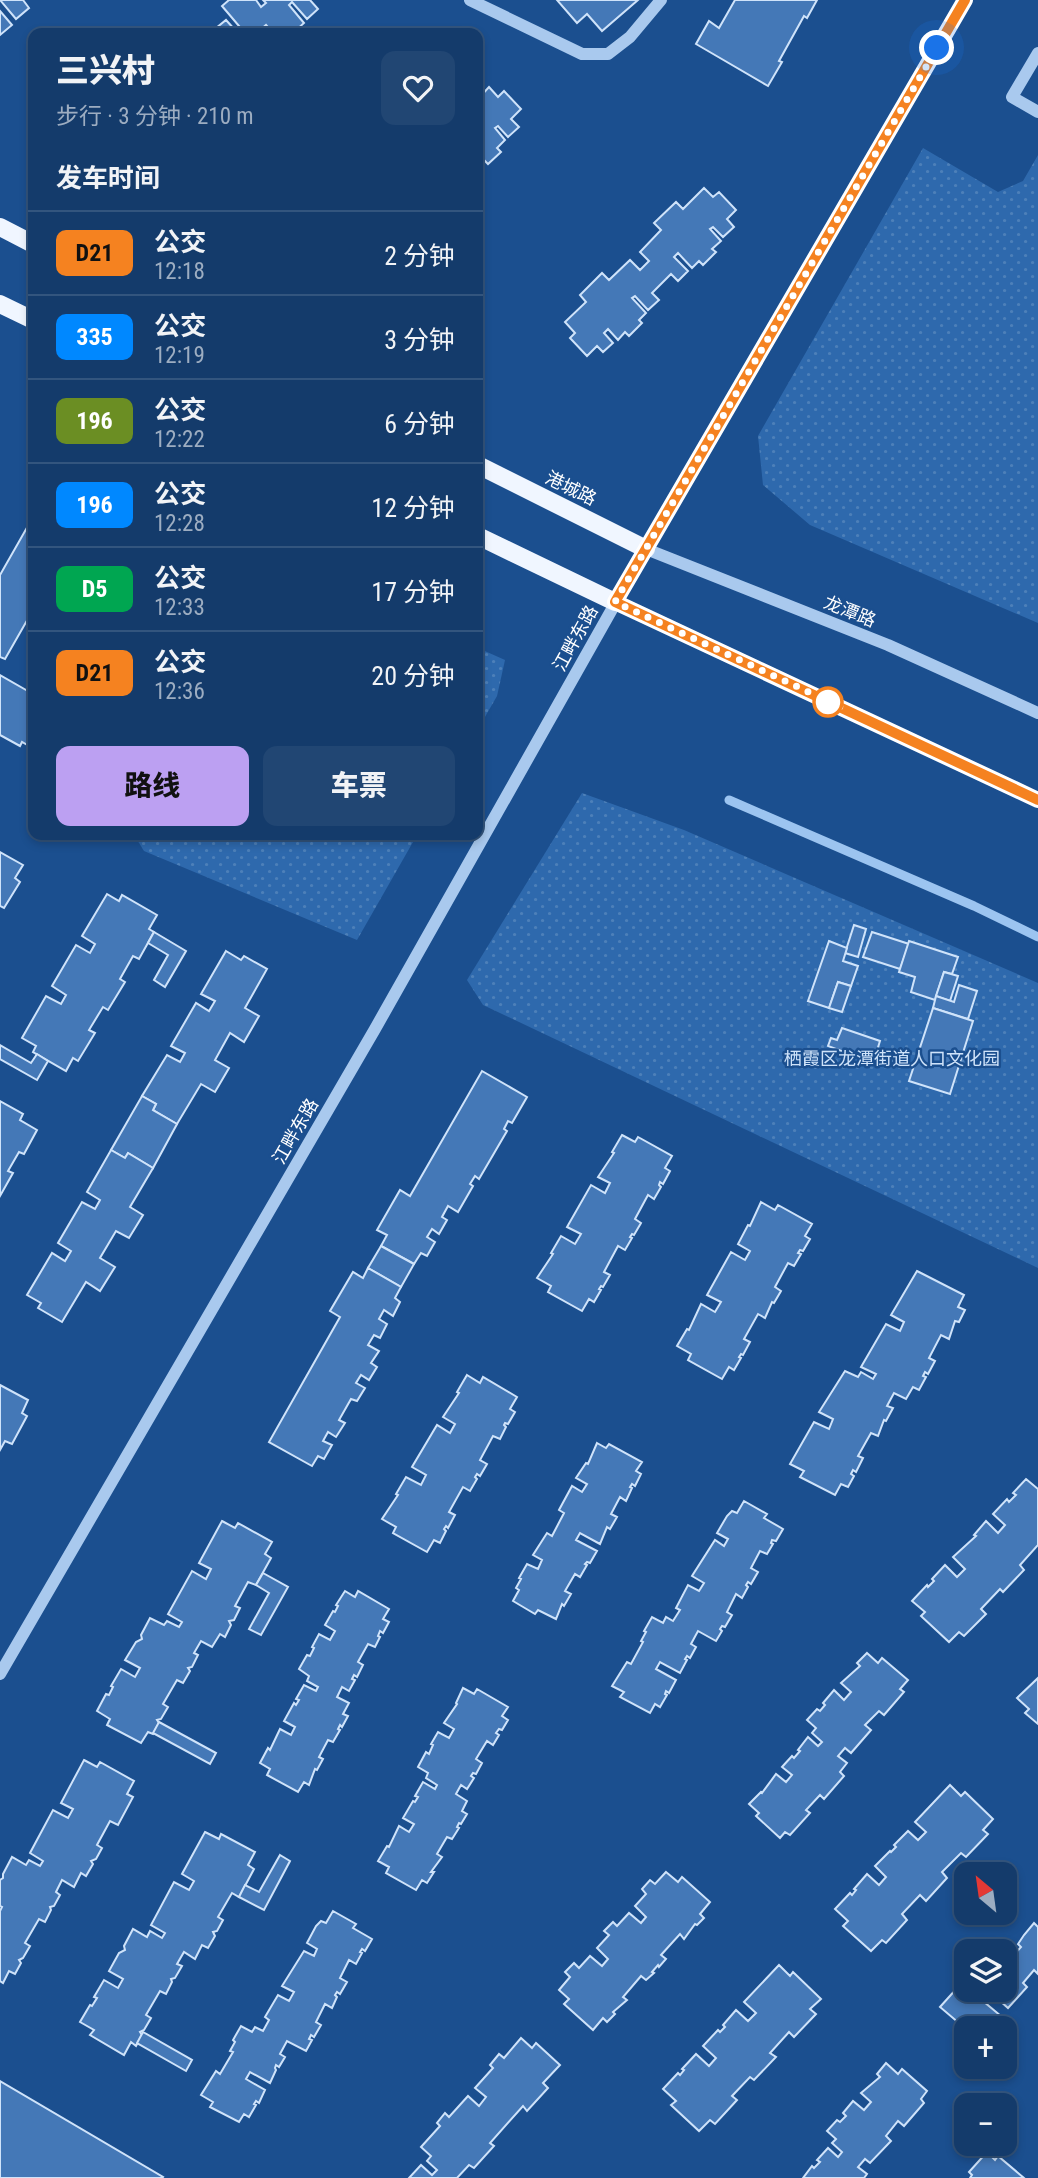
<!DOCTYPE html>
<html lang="zh">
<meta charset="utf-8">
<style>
:root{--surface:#143b6b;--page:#214673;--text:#f1f3f6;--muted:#9dadc1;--line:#33557e;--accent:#bca0f2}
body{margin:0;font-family:"Roboto Condensed","Noto Sans SC",sans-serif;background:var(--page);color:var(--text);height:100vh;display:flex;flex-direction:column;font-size:26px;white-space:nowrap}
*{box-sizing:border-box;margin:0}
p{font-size:23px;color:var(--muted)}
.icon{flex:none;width:38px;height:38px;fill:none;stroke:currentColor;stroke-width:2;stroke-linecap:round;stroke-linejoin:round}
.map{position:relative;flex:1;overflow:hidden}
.sheet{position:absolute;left:28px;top:28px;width:455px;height:812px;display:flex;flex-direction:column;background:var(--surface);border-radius:14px;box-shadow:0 4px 10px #0003,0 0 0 2px var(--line)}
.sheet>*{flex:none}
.badge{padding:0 14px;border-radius:10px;font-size:24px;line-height:46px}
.needle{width:46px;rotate:331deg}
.buttons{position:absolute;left:954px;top:1862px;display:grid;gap:14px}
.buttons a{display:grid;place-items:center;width:63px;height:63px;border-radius:14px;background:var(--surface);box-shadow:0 4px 10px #0003,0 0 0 2px var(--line);font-size:35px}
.you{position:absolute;width:35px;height:35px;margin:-18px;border:5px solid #fff;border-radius:50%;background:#1a73e8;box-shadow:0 0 0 10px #1a73e833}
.map>.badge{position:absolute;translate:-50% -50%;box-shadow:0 0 0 4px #fff}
h2{padding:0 28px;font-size:26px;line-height:63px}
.round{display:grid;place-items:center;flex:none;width:74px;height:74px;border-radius:14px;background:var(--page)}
.head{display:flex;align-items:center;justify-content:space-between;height:119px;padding:0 28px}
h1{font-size:33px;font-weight:800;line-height:52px}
.action{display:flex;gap:14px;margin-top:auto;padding:14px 28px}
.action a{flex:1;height:80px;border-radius:14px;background:var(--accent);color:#111;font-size:28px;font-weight:800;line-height:80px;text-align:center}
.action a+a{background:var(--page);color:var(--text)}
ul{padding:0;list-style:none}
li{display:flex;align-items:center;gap:21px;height:84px;padding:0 28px;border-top:2px solid var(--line)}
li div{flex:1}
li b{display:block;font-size:26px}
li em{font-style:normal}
li .badge{min-width:77px;font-weight:700;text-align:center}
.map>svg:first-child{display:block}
.park{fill:url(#park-dots)}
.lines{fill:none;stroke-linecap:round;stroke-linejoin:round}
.stream{stroke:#9cc4f0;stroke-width:9}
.building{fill:#4478b7;stroke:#cfe3fa;stroke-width:2}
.minor{stroke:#a9c9ee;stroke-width:12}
.major{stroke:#f0f6ff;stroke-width:18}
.line-casing{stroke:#fff;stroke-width:16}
.line{stroke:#f58220;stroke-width:10}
.walk{stroke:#fff;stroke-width:7;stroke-dasharray:0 12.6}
.stop-dot{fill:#fff;stroke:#f58220;stroke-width:3.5}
.labels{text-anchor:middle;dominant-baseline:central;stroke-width:5;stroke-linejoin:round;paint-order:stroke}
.street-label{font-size:18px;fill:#fff;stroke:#1b4f8f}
.park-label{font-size:18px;fill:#cfe3fa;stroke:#1b4f8f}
</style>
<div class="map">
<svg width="1038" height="2178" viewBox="0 0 1038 2178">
<defs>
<pattern id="park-dots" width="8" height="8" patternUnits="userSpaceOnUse" patternTransform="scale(1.75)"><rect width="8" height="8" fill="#2e69ad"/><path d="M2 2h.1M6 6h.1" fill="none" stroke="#4d80b9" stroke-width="1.8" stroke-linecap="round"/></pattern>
</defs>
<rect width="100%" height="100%" fill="#1b4f8f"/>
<!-- park -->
<g class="park">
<path d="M923 148 998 192 1023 181 1038 155V623L810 525 763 485 758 436Z"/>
<path d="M478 648 505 660 497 696 478 729Z"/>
<path d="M582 793 684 830 1038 983V1268L483 1005 467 980Z"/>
<path d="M138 835H417L357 940 144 851 136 838Z"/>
</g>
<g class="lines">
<!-- stream -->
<path class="stream" d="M729 800 974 906 1038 937"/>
</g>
<!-- building -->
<g class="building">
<path d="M0 0H23L29 8 16 19Z"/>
<path d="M229 0H256L261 7 266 3 263 0H310L318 9 307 19 292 2 289 5 304 23 294 32 295 33H273L266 25 260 30 263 33H210L226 20 235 30 239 26 222 6Z"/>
<path d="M557 0H638L602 31 587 14 577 23Z"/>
<path d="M735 0H817L807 18 804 16 779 61 782 62 768 86 696 44 709 21 719 28Z"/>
<path d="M0 11 12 25 0 35Z"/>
<path d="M489 87 498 97 504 91 521 109 511 119 519 127 508 137 498 126 495 128 505 140 497 148 501 152 488 164 484 160 478 166V99Z"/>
<path d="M704 188 713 197 719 192 736 210 727 219 734 227 723 237 713 227 710 229 721 241 712 249 716 252 703 265 699 261 692 268 678 253 674 257 688 271 678 281 671 274 652 293 659 300 648 310 635 296 632 298 646 313 639 320 642 323 629 336 625 332 618 340 608 329 604 333 613 343 603 352 597 346 587 356 570 338 575 333 565 322 586 302 580 295 602 273 609 280 630 260 640 270 649 261 640 252 661 230 654 223 676 202 683 209Z"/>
<path d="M33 517V610L5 659 0 657V575Z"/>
<path d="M0 675 33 694V739L29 746 22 742 20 746 0 735Z"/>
<path d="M0 852 23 865 15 878 20 882 4 908 0 906Z"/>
<path d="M107 894 119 901 122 895 157 915 149 929 154 932 139 959 133 956 120 979 125 982 108 1010 103 1007 89 1030 95 1033 78 1061 73 1058 66 1071 33 1052 36 1046 22 1038 46 996 61 1004 66 995 52 986 76 945 90 953 95 944 82 936Z"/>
<path d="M854 925 866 929 858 957 845 953Z"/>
<path d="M154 932 186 951 165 987 154 980 168 955 148 943Z"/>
<path d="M872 932 909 944 900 969 863 957Z"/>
<path d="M829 941 847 948 843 961 858 966 851 986 838 982 829 1008 808 1001Z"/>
<path d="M909 941 958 957 952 974 944 972 935 1000 911 992 915 977 899 972Z"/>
<path d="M226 951 241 960 244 956 267 969 245 1008 259 1016 244 1042 230 1033 215 1060 229 1068 215 1092 201 1084 177 1124 153 1110 156 1104 142 1096 167 1055 180 1062 185 1053 171 1046 196 1003 209 1011 215 1001 201 994Z"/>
<path d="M944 972 958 976 950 1001 936 996Z"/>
<path d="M838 982 851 986 842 1012 829 1008Z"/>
<path d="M959 985 977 991 968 1019 933 1008 936 996 954 1002Z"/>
<path d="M933 1008 973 1021 950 1094 909 1081Z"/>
<path d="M842 1028 880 1041 873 1063 828 1046 831 1038 837 1040Z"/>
<path d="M0 1045 31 1063 37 1054 48 1061 37 1080 0 1059Z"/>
<path d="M482 1071 527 1097 512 1123 508 1121 504 1129 507 1131 479 1179 475 1176 470 1184 473 1186 458 1212 448 1206 442 1217 447 1220 439 1234 432 1229 427 1237 435 1242 427 1256 421 1253 414 1264 381 1246 387 1235 377 1230 400 1190 410 1196Z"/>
<path d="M142 1096 156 1104 153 1110 177 1124 153 1168 128 1153 125 1158 111 1150Z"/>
<path d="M0 1101 23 1114 20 1120 37 1130 24 1154 19 1152 8 1171 13 1173 0 1196Z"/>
<path d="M622 1135 635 1142 638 1137 672 1156 665 1168 670 1171 663 1184 660 1182 659 1185 661 1187 654 1199 648 1195 635 1219 641 1223 634 1235 632 1234 630 1237 632 1238 625 1250 618 1246 604 1272 610 1275 603 1287 601 1286 599 1289 601 1290 594 1302 589 1299 582 1311 548 1292 551 1286 537 1278 553 1254 551 1253 561 1236 575 1244 581 1234 567 1227 591 1185 605 1193 610 1183 598 1177 614 1153 612 1152Z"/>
<path d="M111 1150 125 1158 128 1153 153 1168 130 1207 143 1215 129 1238 116 1231 100 1258 115 1267 100 1291 86 1282 62 1322 38 1308 41 1303 27 1295 52 1253 65 1261 71 1251 58 1243 82 1202 95 1209 100 1200 87 1192Z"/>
<path d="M761 1202 775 1210 778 1205 812 1224 805 1236 810 1239 803 1251 800 1250 798 1253 801 1254 794 1266 788 1263 775 1287 781 1291 774 1303 772 1302 765 1318 758 1314 744 1339 750 1342 743 1355 741 1354 739 1357 741 1358 734 1370 729 1367 722 1379 688 1360 691 1354 677 1346 687 1329 689 1330 701 1304 715 1312 721 1302 707 1295 731 1252 745 1260 750 1251 738 1244 748 1225 750 1226Z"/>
<path d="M381 1246 414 1264 401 1287 368 1268Z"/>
<path d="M368 1268 401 1287 395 1298 400 1302 393 1316 384 1310 379 1319 387 1324 380 1338 374 1335 368 1345 379 1351 371 1363 377 1367 369 1380 361 1375 356 1383 365 1388 357 1401 351 1399 339 1420 345 1423 336 1437 328 1432 323 1441 332 1445 324 1459 318 1456 312 1466 269 1442 340 1317 330 1311 353 1272 363 1278Z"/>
<path d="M917 1271 964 1295 958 1307 965 1310 959 1322 955 1321 949 1339 941 1335 929 1358 935 1361 928 1374 925 1372 923 1376 926 1377 919 1390 913 1387 906 1399 894 1393 887 1406 893 1408 886 1421 884 1420 878 1436 871 1433 858 1456 863 1458 856 1472 853 1470 851 1474 854 1476 848 1487 841 1484 835 1495 800 1477 804 1471 790 1464 814 1422 829 1429 833 1419 819 1412 845 1371 858 1377 861 1372 873 1379 876 1374 861 1367 886 1324 900 1331 904 1322 891 1315Z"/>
<path d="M467 1375 480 1383 483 1377 517 1397 510 1409 515 1412 508 1424 505 1423 504 1425 506 1427 500 1439 493 1436 480 1460 487 1464 480 1476 477 1474 475 1477 477 1479 470 1491 463 1487 449 1512 455 1515 448 1528 446 1526 444 1529 446 1531 440 1543 434 1540 427 1552 393 1533 396 1527 382 1519 398 1495 396 1494 406 1477 421 1485 426 1475 412 1467 437 1425 450 1433 455 1424 443 1417 459 1393 457 1392Z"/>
<path d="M0 1385 28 1400 22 1413 27 1416 12 1444 5 1441 0 1450Z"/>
<path d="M597 1443 606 1448 609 1444 642 1462 636 1471 641 1474 635 1486 632 1484 630 1487 632 1488 626 1501 620 1497 611 1514 617 1517 610 1529 607 1527 600 1544 580 1533 576 1540 597 1551 590 1563 587 1562 585 1564 587 1565 580 1577 575 1574 565 1591 571 1594 564 1606 562 1604 556 1619 538 1610 535 1614 513 1601 519 1590 516 1588 521 1579 519 1578 527 1564 538 1569 542 1560 533 1555 547 1533 552 1536 564 1513 559 1510 572 1486 582 1492 587 1484 576 1478 586 1463 588 1464Z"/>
<path d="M1026 1479 1038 1489V1545L1020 1565 1024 1570 1003 1592 1000 1589 981 1609 986 1614 964 1636 959 1632 949 1642 921 1616 925 1612 912 1601 927 1585 928 1587 934 1581 932 1579 945 1565 957 1577 965 1569 953 1557 976 1536 974 1535 986 1521 998 1533 1005 1525 993 1514 1007 1499 1009 1502 1016 1495 1013 1493Z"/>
<path d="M744 1501 767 1514 764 1518 783 1529 776 1541 772 1540 771 1543 773 1544 767 1554 760 1551 751 1568 758 1572 751 1584 748 1582 746 1585 748 1587 742 1598 736 1594 727 1612 732 1615 725 1627 722 1626 720 1629 722 1631 716 1641 698 1631 691 1644 696 1647 690 1658 687 1656 685 1659 687 1660 680 1673 660 1662 656 1669 676 1680 669 1693 666 1691 665 1694 667 1695 660 1707 655 1704 650 1713 620 1697 624 1692 612 1686 627 1662 631 1664 643 1642 641 1641 646 1632 644 1631 652 1617 663 1623 666 1617 673 1621 680 1610 676 1608 688 1585 699 1591 704 1583 692 1576 715 1540 724 1546 728 1539 717 1533 727 1516 732 1511 737 1513Z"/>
<path d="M222 1521 235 1528 238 1523 272 1542 265 1554 271 1558 256 1585 248 1582 235 1606 240 1608 234 1620 229 1621 231 1625 225 1637 220 1634 212 1647 201 1641 194 1653 198 1655 192 1667 188 1668 190 1671 183 1683 177 1680 163 1704 168 1707 161 1719 157 1720 159 1723 153 1734 148 1732 141 1743 107 1725 110 1719 97 1711 106 1694 109 1695 113 1687 111 1686 121 1669 135 1677 140 1668 125 1660 136 1642 142 1639 141 1635 150 1618 164 1625 167 1621 179 1627 182 1622 168 1614 192 1571 206 1579 211 1569 199 1563Z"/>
<path d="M263 1573 288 1587 261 1635 249 1629 269 1593 256 1585Z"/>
<path d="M345 1591 355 1597 358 1591 389 1609 383 1619 389 1622 383 1633 380 1631 378 1636 380 1637 375 1647 368 1644 358 1662 363 1665 357 1677 354 1675 352 1679 355 1680 349 1691 342 1687 337 1697 349 1703 343 1714 348 1716 342 1727 340 1725 338 1729 340 1730 333 1742 328 1740 319 1757 323 1759 317 1770 315 1769 309 1785 304 1782 298 1792 267 1775 270 1769 260 1763 268 1748 270 1750 280 1729 291 1735 295 1727 284 1721 294 1703 296 1705 299 1700 296 1699 304 1685 316 1691 318 1687 307 1681 309 1676 299 1669 307 1655 310 1656 314 1648 312 1647 319 1634 330 1640 335 1631 325 1625 333 1611 335 1612 338 1606 336 1605Z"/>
<path d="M867 1653 878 1663 882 1658 908 1680 900 1689 904 1692 884 1715 879 1711 865 1725 871 1730 851 1753 845 1748 838 1756 847 1763 840 1772 844 1776 824 1799 820 1795 806 1810 810 1813 790 1835 785 1832 780 1838 756 1816 759 1813 749 1804 761 1792 762 1793 776 1774 786 1782 792 1775 782 1767 792 1756 794 1758 800 1751 798 1750 808 1737 818 1746 822 1742 812 1733 816 1728 807 1720 817 1709 820 1711 825 1705 823 1703 834 1690 844 1700 851 1692 841 1683 860 1666 857 1663Z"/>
<path d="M1038 1678V1724L1025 1713 1029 1709 1017 1698Z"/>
<path d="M463 1688 474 1694 477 1689 508 1707 502 1716 508 1720 502 1730 499 1729 496 1733 499 1735 493 1745 487 1741 476 1759 482 1763 476 1774 473 1773 471 1776 474 1778 467 1789 461 1785 456 1794 467 1801 462 1811 467 1814 461 1824 459 1823 457 1827 459 1828 452 1839 447 1837 437 1854 442 1857 431 1872H434L427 1883 422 1880 416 1890 386 1873 389 1867 378 1861 387 1846 389 1847 399 1826 409 1832 414 1824 403 1818 413 1801 415 1802 418 1797 415 1796 423 1782 435 1789 437 1785 426 1778 428 1773 418 1767 426 1752 429 1754 433 1745 431 1744 438 1732 449 1738 454 1729 444 1723 457 1704 456 1703Z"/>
<path d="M159 1722 216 1753 210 1764 153 1733Z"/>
<path d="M84 1760 97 1767 100 1762 134 1781 127 1794 133 1797 118 1825 110 1821 97 1845 102 1848 96 1859 91 1861 93 1864 86 1876 81 1873 74 1887 62 1880 56 1892 60 1895 54 1906 50 1907 51 1910 45 1922 39 1919 25 1943 30 1946 23 1958 19 1960 21 1963 15 1974 9 1971 3 1983 0 1981V1911L2 1907 0 1906V1880L3 1878V1874L12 1857 26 1865 29 1860 40 1866 43 1861 30 1853 53 1810 68 1818 73 1809 61 1803Z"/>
<path d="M950 1785 961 1796 965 1792 993 1819 983 1830 988 1834 966 1857 961 1853 942 1872 947 1878 926 1901 920 1895 902 1914 907 1920 886 1943 882 1940 871 1951 843 1926 848 1921 835 1909 850 1893 852 1895 856 1890 854 1889 867 1874 879 1885 886 1877 875 1866 890 1851 891 1852 896 1847 894 1845 908 1831 918 1840 926 1832 915 1822Z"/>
<path d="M205 1832 219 1839 221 1834 255 1852 248 1865 254 1869 239 1897 232 1893 218 1917 223 1920 217 1931 213 1932 215 1936 208 1948 202 1945 195 1959 184 1952 177 1964 182 1966 175 1978 171 1979 172 1982 166 1994 160 1991 146 2015 151 2018 144 2030 140 2032 142 2035 136 2046 131 2042 124 2055 90 2035 94 2030 80 2022 90 2005 92 2006 97 1998 94 1997 104 1980 118 1988 123 1979 109 1971 119 1953 125 1950 124 1946 133 1929 147 1937 150 1931 162 1938 165 1933 151 1925 174 1882 189 1890 194 1881 182 1874Z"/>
<path d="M280 1855 290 1861 264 1910 239 1897 245 1885 259 1892Z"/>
<path d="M666 1872 678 1882 682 1877 710 1902 700 1914 704 1918 697 1925 695 1924 684 1939 680 1934 661 1955 666 1959 659 1967 658 1965 652 1972 654 1973 646 1980 641 1976 623 1997 627 2000 613 2012 615 2014 607 2022 603 2018 593 2030 564 2004 569 1999 559 1990 570 1977 565 1972 574 1963 579 1968 590 1956 602 1966 608 1959 597 1948 609 1935 604 1931 613 1922 617 1926 629 1913 641 1923 646 1917 635 1906 646 1894 642 1889 650 1880 655 1884Z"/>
<path d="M333 1911 356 1924 353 1928 372 1939 365 1951 362 1949 360 1952 362 1953 356 1964 349 1960 340 1978 347 1982 340 1994 337 1992 335 1995 337 1997 332 2008 325 2004 316 2022 321 2025 314 2037 311 2035 309 2039 312 2040 306 2051 287 2041 280 2054 285 2057 279 2067 276 2065 275 2068 276 2070 270 2083 250 2072 246 2079 265 2090 259 2103 256 2101 254 2104 256 2105 249 2117 244 2114 239 2122 210 2107 213 2102 201 2095 216 2071 220 2074 233 2052 230 2051 235 2042 233 2040 241 2026 252 2032 255 2027 263 2031 269 2020 265 2017 278 1995 289 2001 294 1992 282 1986 304 1951 314 1956 317 1949 307 1943 316 1926 321 1921 326 1923Z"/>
<path d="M1034 1923 1038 1927V1974L1034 1970 1023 1983 1027 1987 1008 2008 990 1992 983 2001 1001 2016 990 2028 966 2029 940 2007 958 1987 961 1990 966 1984V1990H1004V1952L1012 1957 1021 1947 1018 1944 1024 1935Z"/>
<path d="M779 1965 790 1976 793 1972 821 1999 810 2009 816 2014 794 2037 789 2032 770 2053 776 2057 754 2080 750 2077 732 2096 737 2100 715 2124 710 2120 699 2131 671 2105 676 2101 663 2089 678 2073 680 2075 684 2070 682 2069 696 2054 709 2066 716 2058 703 2046 718 2030 720 2032 725 2027 723 2025 736 2010 748 2021 756 2013 744 2002Z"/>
<path d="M143 2032 192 2060 186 2071 137 2043Z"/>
<path d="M521 2038 532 2048 536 2043 560 2065 543 2083 548 2088 527 2111 523 2106 490 2143 494 2146 474 2168 469 2165 457 2178H409L421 2165 432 2175 437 2170 427 2161 431 2156 421 2147 440 2126 437 2123 445 2113 449 2117 468 2096 479 2106 486 2097 475 2088 493 2068 490 2065 499 2054 504 2058Z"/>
<path d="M886 2063 898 2074 902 2069 927 2091 921 2099 924 2103 904 2126 898 2121 886 2136 891 2141 870 2163 865 2159 858 2167 867 2174 864 2178H803L812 2166 814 2168 820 2162 817 2160 828 2148 838 2157 842 2152 832 2143 836 2139 827 2131 837 2120 840 2122 846 2116 843 2113 853 2101 864 2110 871 2102 861 2093 880 2077 877 2074Z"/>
<path d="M0 2081 163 2177 162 2178H0Z"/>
<path d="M987 2152 995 2160 998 2156 1024 2178H970L972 2175 969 2172Z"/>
</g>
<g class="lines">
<!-- minor -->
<g class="minor">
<path d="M470 0 582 54H608L630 37 661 0"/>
<path d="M1038 53 1012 97 1038 112"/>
<path d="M646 549 888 645 1038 713"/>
<path d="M615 602 1038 800"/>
<path d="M0 1674 375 1029 646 549 965 0"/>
</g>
<!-- major -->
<g class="major">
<path d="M0 227 33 244"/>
<path d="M0 304 33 320"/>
<path d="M478 465 646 549"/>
<path d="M478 536 615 602"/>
</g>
</g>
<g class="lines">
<!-- line casing -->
<g class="line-casing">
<path id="line" d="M965 0 615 602 1038 800"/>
</g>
<!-- line -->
<use href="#line" class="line"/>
<!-- walk -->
<path class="walk" d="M828 702 841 707 615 602 937 48"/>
</g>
<!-- markers -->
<circle class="stop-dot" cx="828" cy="702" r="14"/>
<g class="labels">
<!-- street labels -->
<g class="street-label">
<text transform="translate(571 488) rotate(26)">港城路</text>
<text transform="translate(850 611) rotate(22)">龙潭路</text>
<text transform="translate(575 638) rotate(-61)">江畔东路</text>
<text transform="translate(295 1131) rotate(-60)">江畔东路</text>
</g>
<!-- park labels -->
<g class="park-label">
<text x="892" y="1058">栖霞区龙潭街道人口文化园</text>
</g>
</g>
</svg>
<div class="buttons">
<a><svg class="needle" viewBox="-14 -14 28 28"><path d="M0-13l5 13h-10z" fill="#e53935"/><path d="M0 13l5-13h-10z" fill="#9dadc1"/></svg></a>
<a><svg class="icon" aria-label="layers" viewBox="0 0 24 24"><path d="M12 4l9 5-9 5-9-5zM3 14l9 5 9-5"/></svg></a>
<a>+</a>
<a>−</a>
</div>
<div class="you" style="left:937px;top:48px"></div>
<section class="sheet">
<div class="head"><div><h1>三兴村</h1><p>步行 · 3 分钟 · 210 m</p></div><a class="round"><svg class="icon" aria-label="heart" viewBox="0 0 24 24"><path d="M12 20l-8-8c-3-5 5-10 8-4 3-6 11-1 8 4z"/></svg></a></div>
<h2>发车时间</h2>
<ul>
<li><span class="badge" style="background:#f58220;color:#111">D21</span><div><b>公交</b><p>12:18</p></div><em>2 分钟</em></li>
<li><span class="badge" style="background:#08f;color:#fff">335</span><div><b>公交</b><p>12:19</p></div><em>3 分钟</em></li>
<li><span class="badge" style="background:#6b8e23;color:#fff">196</span><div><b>公交</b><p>12:22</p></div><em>6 分钟</em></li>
<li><span class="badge" style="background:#08f;color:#fff">196</span><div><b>公交</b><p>12:28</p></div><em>12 分钟</em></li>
<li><span class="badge" style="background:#00a651;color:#fff">D5</span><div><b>公交</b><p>12:33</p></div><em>17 分钟</em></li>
<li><span class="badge" style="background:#f58220;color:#111">D21</span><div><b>公交</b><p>12:36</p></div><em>20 分钟</em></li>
</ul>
<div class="action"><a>路线</a><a>车票</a></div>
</section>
</div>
